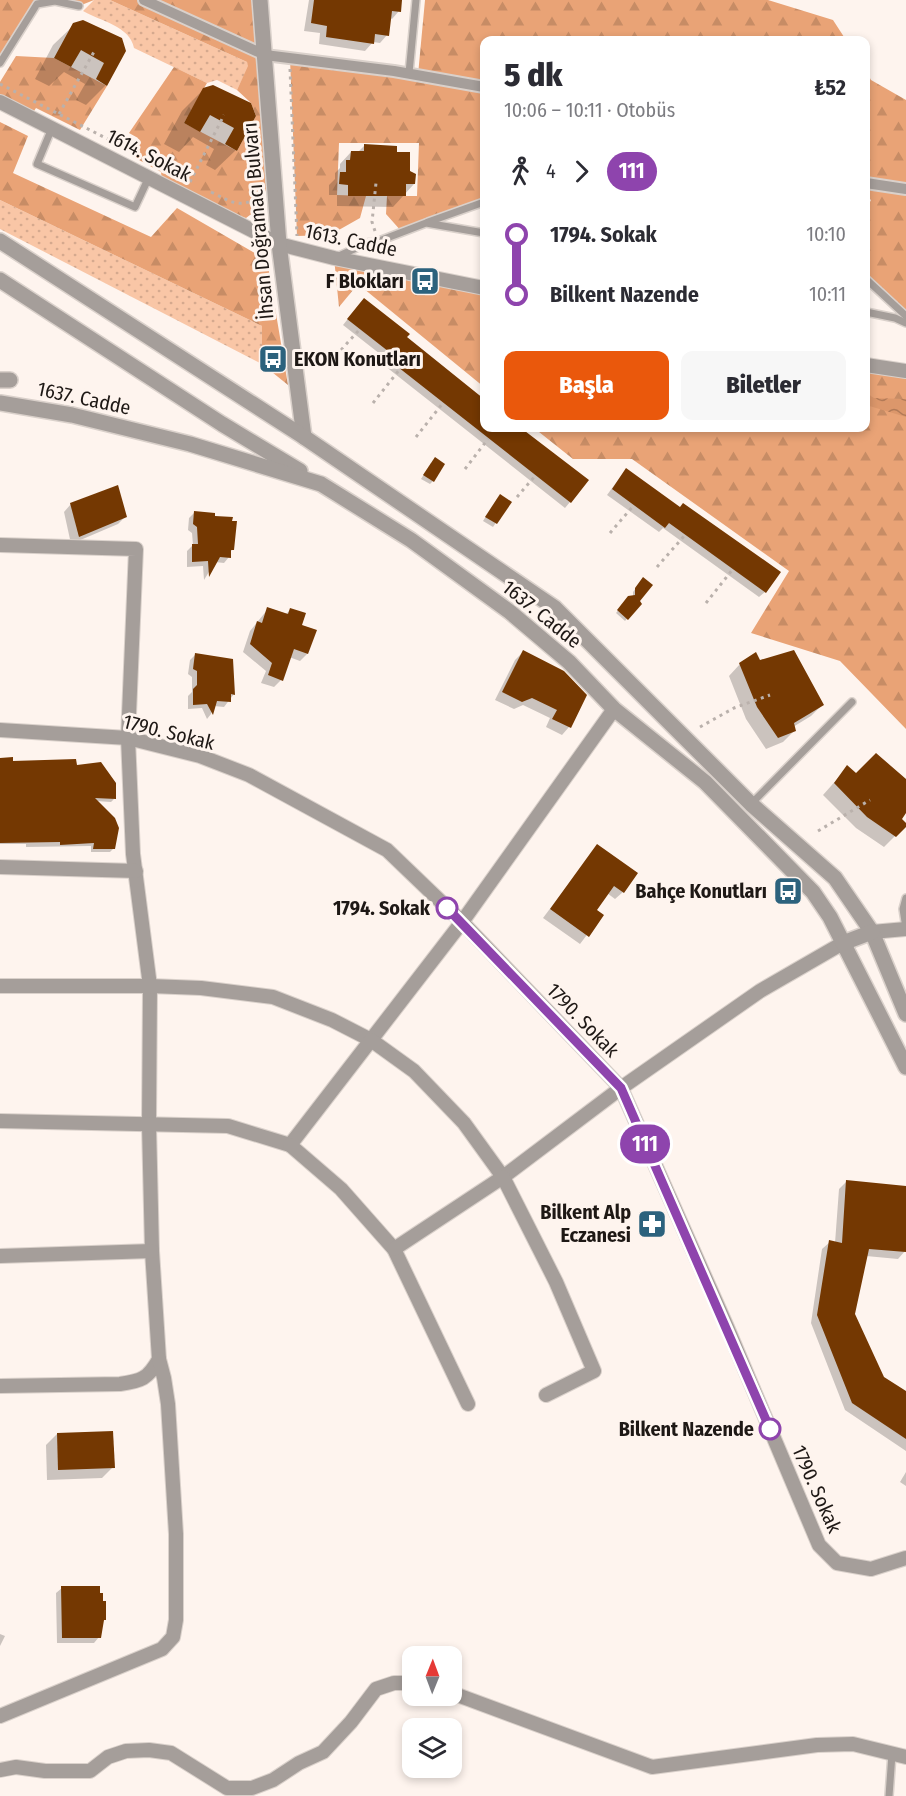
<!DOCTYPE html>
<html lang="tr">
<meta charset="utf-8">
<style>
:root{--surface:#fff;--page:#f7f7f7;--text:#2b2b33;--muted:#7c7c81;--accent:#ea580c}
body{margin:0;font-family:"Fira Sans Condensed",sans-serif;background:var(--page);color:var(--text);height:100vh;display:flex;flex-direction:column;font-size:22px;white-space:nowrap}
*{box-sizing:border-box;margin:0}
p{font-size:20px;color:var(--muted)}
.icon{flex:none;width:33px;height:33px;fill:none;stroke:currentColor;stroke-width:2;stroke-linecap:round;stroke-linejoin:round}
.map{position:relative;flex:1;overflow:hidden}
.details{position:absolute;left:480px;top:36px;width:390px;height:396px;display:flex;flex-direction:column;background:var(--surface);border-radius:12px;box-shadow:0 3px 9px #0003}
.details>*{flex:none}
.badge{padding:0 12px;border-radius:20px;font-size:21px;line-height:39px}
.needle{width:39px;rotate:1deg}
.fabs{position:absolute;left:402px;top:1646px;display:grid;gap:12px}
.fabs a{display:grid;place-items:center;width:60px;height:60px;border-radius:12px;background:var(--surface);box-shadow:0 3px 9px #0003;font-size:30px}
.map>.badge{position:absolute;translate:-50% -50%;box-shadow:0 0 0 3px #fff}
.legs{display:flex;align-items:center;gap:9px;height:66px;padding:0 24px;font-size:20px}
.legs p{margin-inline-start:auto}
.overview{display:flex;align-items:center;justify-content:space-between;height:102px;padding:0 24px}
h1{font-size:33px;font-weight:800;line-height:45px}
.cta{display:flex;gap:12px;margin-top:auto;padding:12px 24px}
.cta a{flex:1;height:69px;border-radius:12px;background:var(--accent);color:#fff;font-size:24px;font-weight:800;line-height:69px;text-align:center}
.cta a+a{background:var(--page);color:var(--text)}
ul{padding:0 24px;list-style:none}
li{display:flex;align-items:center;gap:21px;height:60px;font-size:22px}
li i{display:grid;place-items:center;width:9px;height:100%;margin:0 8px;background:currentColor}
li i::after{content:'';width:15px;height:15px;margin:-8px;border:4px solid;border-radius:50%;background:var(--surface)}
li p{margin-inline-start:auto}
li:first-child i{background:linear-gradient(#0000 50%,currentColor 0)}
li:last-child i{background:linear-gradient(currentColor 50%,#0000 0)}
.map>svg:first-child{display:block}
.grass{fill:url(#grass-dots)}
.forest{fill:url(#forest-firs)}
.water{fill:url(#water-waves)}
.shadow{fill:#0003}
.building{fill:#743802}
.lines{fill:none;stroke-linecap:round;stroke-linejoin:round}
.service-casing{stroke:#dad1cb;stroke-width:10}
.pedestrian-casing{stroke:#dad1cb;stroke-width:14}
.minor-casing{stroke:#dad1cb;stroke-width:16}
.tertiary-casing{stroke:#dad1cb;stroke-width:18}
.path{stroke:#bab1ac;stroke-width:3;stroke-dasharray:3 4.5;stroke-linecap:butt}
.service{stroke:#a59e9a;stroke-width:7}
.pedestrian{stroke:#a59e9a;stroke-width:10}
.minor{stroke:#a59e9a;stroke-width:14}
.tertiary{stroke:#a59e9a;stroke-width:15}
.line-1-casing{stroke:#fff;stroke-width:14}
.line-1{stroke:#8e44ad;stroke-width:9}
.stop-1-dot{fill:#fff;stroke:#8e44ad;stroke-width:3}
.labels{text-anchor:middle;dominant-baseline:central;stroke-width:6;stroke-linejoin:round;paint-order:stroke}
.street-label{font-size:20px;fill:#1e1815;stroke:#fef4ee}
.poi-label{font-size:20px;font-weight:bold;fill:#1e1815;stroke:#fef4ee;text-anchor:end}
.stop-label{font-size:20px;font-weight:bold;fill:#1e1815;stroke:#fef4ee;text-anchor:end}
</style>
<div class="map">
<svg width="906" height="1796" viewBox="0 0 906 1796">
<defs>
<pattern id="grass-dots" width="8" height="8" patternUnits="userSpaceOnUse" patternTransform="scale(1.5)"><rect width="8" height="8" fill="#f9c6a6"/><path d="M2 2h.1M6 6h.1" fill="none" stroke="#d5a98e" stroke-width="1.8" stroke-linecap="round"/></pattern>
<pattern id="forest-firs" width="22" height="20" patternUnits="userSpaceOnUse" patternTransform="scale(1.5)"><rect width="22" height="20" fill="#e9a376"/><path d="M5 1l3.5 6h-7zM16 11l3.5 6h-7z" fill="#c78c65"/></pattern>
<pattern id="water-waves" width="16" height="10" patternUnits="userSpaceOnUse" patternTransform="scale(1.5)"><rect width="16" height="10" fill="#dc976b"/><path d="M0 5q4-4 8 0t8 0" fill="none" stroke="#b27a57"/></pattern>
</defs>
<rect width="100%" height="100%" fill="#fef4ee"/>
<!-- grass -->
<g class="grass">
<path d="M94 0H110L247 62 249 66 237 90 217 80 207 83 134 48C130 26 100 21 83 11Z"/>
<path d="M0 200 262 326V364L0 229Z"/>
</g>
<!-- forest -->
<g class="forest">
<path d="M0 0H94L79 6 55 1 37 4 0 63Z"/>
<path d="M110 0H253L267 188 258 209 246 218 230 214 162 180 161 172 130 155 138 138 129 133 174 67 207 83 184 123 237 151 256 116 251 103 237 90 248 66 247 62Z"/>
<path d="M425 0H768L833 20 846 40H484V202L402 232 386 214 387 196H417L419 143H339L337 195 366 196 360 218 330 235 297 236 290 58 418 75Z"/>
<path d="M16 56 54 58 107 86 80 130 36 108 30 117 0 102V82Z"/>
<path d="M866 71 871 80 906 100V316L866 279V210L871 200 866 196Z"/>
<path d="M0 122 28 136 13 173 151 237 177 208 267 260 288 385 262 364V326L0 200Z"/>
<path d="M334 258 484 290V387L358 284 339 307Z"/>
<path d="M866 366 906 372V729L840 661 751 633 789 571 632 459H573L534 428H866Z"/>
</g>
<!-- water -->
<path class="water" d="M866 393 874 398 906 399V417L866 405Z"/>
<!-- shadow -->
<g class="shadow">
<path d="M309 0H401L399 11 392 19 390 18 387 35 380 43 373 42 365 51 319 44 320 33 304 31Z"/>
<path d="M74 25 120 39 106 85 86 105 76 100 85 84 64 72 49 86 35 79 53 45Z"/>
<path d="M203 90 250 104 236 150 215 170 206 165 214 149 193 137 179 152 164 144 182 111Z"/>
<path d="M364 146 395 153 414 184 393 207 337 206V195H329V185L335 179V173L340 168V164L351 152 357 153Z"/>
<path d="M359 305 405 338 484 400V428H520L587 481 570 502 565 508 385 366 389 361 343 325Z"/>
<path d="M431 463 433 481 430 484 421 479Z"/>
<path d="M621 476 680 508 765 592 759 597 663 528 659 532 607 495Z"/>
<path d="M497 499 510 502 493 527 483 521Z"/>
<path d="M71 504 126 516 118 524 71 544 64 512Z"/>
<path d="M195 512 231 522 233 549 230 552 229 557 224 563 215 562 204 580 203 566 187 567V551L193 545 192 533 188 530 189 518Z"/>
<path d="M641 581 637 601 640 604 625 621 616 613 626 600 633 597V592Z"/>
<path d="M268 609 285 615 291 609 300 626 307 654 300 661 289 657 281 680 274 687 261 683 266 671 243 652 250 631Z"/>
<path d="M523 652 585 695 569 727 562 735 546 727 550 718 523 705 514 709 495 700 515 660Z"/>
<path d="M195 655 234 694 224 707 214 706 211 714 207 719 202 708 188 709V696L192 692V677L188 674 190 660Z"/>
<path d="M759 661 822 705 811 716 793 727 794 731 783 742 766 749 746 719 729 676 740 664Z"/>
<path d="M0 759 12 762 75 767 114 799 111 802 96 801 114 848 110 852H91V846L26 847V844H0Z"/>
<path d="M847 768 856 775 906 781V810L900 819 906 825 884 847 856 828 823 795Z"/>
<path d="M597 846 623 892 615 899 607 893 595 910 602 915 580 944 543 918Z"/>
<path d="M846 1182 906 1187 905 1251 898 1259 866 1256 854 1314 883 1378 906 1392V1451L845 1410 811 1323 822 1249 830 1242 835 1243 839 1189Z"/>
<path d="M57 1434 113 1467 102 1478 47 1480 46 1445Z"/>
<path d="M906 1472V1486L900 1482Z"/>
<path d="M62 1588 105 1619 102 1623 99 1637 94 1643H57L56 1593Z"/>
<path d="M0 1634 5 1636 0 1646Z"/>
</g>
<!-- building -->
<g class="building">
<path d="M314 0H402L401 12 392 11 389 36 375 34 374 44 326 37 327 26 311 23Z"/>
<path d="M83 20 122 38 126 51 107 86 96 79 104 63 81 50 71 67 54 58 73 23Z"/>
<path d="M213 85 251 103 256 116 237 151 225 144 234 128 210 115 200 132 184 123 203 88Z"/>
<path d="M364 144 397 146V152H410V171L416 174 415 184H406V196H348V185L339 184 340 172H346V160H350L351 151H364Z"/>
<path d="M364 298 410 334 407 337 484 399V428H521L589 480 571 503 389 360 393 355 347 319Z"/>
<path d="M435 457 445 464 434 482 423 475Z"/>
<path d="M626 468 680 507 683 503 781 572 766 593 669 523 665 528 612 489Z"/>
<path d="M118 485 127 517 79 537 70 503Z"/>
<path d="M500 494 512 502 497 524 485 517Z"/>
<path d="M194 511 215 513V516L233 517 232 521H237L234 550H231V558L220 557 209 577 208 561 192 562V544H198L197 527 193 524Z"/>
<path d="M643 577 653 585 640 601 642 604 628 620 617 610 628 596 635 595V588Z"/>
<path d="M267 607 288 614 290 608 306 613 302 625 317 630 308 654 294 649 283 681 268 675 272 663 250 644 257 621 262 623Z"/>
<path d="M523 650 564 671 587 695 571 728 552 719 557 710 532 698 522 702 502 692Z"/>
<path d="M794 650 824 705 794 723 796 731 778 738 757 707 739 663 756 652 760 660Z"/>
<path d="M195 653 233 659 235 695 231 694V702L217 701 213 715 207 704 193 705V689L197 685V671L193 669Z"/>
<path d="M876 753 906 779V813L902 819 906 823V827L896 837 867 817 834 783 847 765 856 773Z"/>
<path d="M13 757V761L76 759 77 765 101 762 116 783V799L95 798 115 818 119 828 115 849H93L94 843 60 845V842L0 843V758Z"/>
<path d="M597 844 638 873 624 893 614 886 597 910 604 915 589 937 550 909Z"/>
<path d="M846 1180 906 1186V1252L869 1249 855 1314 884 1377 906 1391V1439L852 1403 817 1315 829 1240 842 1243Z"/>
<path d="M113 1431 115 1468 58 1470 57 1433Z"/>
<path d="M61 1586H100V1593H103V1601H106V1620H104L101 1638H62Z"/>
</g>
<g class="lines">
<!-- service casing -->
<g class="service-casing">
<g id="service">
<path d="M0 63 37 4 55 1 79 6"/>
<path d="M409 73 416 0"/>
<path d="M52 128 37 164 135 207 149 177"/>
<path d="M428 222 484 202"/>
<path d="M339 256 367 243 379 241 426 223 484 233"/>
<path d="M866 279 906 316"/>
<path d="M866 312 895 318 906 323"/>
<path d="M751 804 852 702"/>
<path d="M906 898 903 909 906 928"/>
<path d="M889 1796 892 1754"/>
</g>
</g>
<!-- pedestrian casing -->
<g class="pedestrian-casing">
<g id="pedestrian">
<path d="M144 0 265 55 394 71 484 87"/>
<path d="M866 183 906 189"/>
</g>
</g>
<!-- minor casing -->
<g class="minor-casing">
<g id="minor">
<path d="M0 102 279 244 334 258 484 288"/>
<path d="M866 365 906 371"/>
<path d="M0 545 136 549 128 738 133 854 150 986 149 1125 152 1251 159 1359C148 1379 141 1381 120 1384L0 1386"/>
<path d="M0 730 128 738 200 756 249 775 387 850 462 922 621 1088 727 1327 819 1545 837 1563 871 1569 906 1558"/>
<path d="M0 867 136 871"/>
<path d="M872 932 906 929"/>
<path d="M0 986H150L201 988 273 997 332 1020 371 1040 462 922 614 709"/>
<path d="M0 1121 228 1126 290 1145 371 1040 414 1071 464 1123 503 1177 621 1088 760 991 843 943"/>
<path d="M290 1145 341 1189 394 1249 468 1404"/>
<path d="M394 1249 503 1177 556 1282 594 1371 546 1395"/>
<path d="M0 1256 152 1251"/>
<path d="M452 1693 652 1767 817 1745 853 1744 906 1757"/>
<path d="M0 1716 162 1649 173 1637 176 1620V1534L168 1404 164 1378 159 1359"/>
<path d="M0 1770 16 1767 45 1771H90L108 1757 126 1751 149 1750 171 1753 227 1788H252L273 1780 299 1763 323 1752 351 1722 376 1689 394 1683H412"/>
</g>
</g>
<!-- tertiary casing -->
<g class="tertiary-casing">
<g id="tertiary">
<path d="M260 0 279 244 304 437"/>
<path d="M0 241 304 437 555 608 751 804 835 878 872 932 906 1014"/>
<path d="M0 280 222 424 300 471"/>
<path d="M0 380H10"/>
<path d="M0 403 72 415 190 444 321 484 411 540 510 612 569 662 614 709 705 782 813 892 830 917 906 1067"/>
<path d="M843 943 872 932"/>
</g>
</g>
<!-- path -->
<g class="path">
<path d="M290 69 297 236"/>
<path d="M0 84 139 155"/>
<path d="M59 114 95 50"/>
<path d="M190 182 224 115"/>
<path d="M211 192C230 201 240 210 260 196"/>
<path d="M375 231 372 222 376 183"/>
<path d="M331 361 360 329"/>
<path d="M373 403 400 369"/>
<path d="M416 437 443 403"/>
<path d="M465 469 488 439"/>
<path d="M517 497 535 476"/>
<path d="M610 533 634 505"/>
<path d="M657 567 685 535"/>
<path d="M706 603 733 569"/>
<path d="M700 727 734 708 770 695"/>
<path d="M818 831 870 800"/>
</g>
<!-- service -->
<use href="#service" class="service"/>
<!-- pedestrian -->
<use href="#pedestrian" class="pedestrian"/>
<!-- minor -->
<use href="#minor" class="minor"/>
<!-- tertiary -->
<use href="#tertiary" class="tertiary"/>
</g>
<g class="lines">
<!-- line-1 casing -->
<g class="line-1-casing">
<path id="line-1" d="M447 908 621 1088 770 1429"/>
</g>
<!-- line-1 -->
<use href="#line-1" class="line-1"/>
</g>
<!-- icons -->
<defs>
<g id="bus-square" transform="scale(1.5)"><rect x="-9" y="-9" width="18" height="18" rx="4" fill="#2c627d" stroke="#fef4ee"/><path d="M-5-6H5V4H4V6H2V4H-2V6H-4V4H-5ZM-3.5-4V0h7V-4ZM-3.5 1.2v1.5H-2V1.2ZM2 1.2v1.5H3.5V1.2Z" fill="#fff"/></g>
<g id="pharmacy-square" transform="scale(1.5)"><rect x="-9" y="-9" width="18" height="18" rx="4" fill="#2c627d" stroke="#fef4ee"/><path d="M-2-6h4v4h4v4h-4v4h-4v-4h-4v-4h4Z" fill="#fff"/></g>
</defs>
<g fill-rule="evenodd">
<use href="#bus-square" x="425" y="281"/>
<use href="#bus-square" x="273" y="359"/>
<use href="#bus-square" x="788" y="891"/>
<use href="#pharmacy-square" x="652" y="1224"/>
</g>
<!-- markers -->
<g class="stop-1-dot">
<circle cx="447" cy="908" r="10"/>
<circle cx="770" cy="1429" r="10"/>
</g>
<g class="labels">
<!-- street labels -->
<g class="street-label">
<text transform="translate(149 155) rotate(27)">1614. Sokak</text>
<text transform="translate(258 221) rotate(-95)">İhsan Doğramacı Bulvarı</text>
<text transform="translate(351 240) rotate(12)">1613. Cadde</text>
<text transform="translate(84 398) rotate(12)">1637. Cadde</text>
<text transform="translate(542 614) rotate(39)">1637. Cadde</text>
<text transform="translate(169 732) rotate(14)">1790. Sokak</text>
<text transform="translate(583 1020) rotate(46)">1790. Sokak</text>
<text transform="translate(817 1489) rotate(66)">1790. Sokak</text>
</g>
<!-- poi labels -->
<g class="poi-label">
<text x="404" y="281">F Blokları</text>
<text x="294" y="359" text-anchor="start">EKON Konutları</text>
<text x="767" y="891">Bahçe Konutları</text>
<text x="631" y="1212">Bilkent Alp<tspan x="631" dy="23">Eczanesi</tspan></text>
</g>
<!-- stop labels -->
<g class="stop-label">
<text x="430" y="908">1794. Sokak</text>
<text x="754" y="1429">Bilkent Nazende</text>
</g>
</g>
</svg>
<div class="fabs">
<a><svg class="needle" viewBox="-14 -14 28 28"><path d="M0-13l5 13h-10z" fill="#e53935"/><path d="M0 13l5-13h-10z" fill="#7c7c81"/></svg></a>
<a><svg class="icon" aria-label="layers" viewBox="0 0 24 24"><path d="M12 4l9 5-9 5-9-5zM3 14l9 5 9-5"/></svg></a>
</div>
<b class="badge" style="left:645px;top:1144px;background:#8e44ad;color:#fff">111</b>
<section class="details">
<div class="overview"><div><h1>5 dk</h1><p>10:06 – 10:11 · Otobüs</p></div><b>₺52</b></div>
<div class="legs"><svg class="icon" aria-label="walk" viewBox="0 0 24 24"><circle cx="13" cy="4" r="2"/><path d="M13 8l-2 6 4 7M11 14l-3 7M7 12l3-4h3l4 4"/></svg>4<svg class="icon" aria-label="forward" viewBox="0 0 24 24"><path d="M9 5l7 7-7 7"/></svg><b class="badge" style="background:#8e44ad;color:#fff">111</b></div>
<ul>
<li><i style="color:#8e44ad"></i><b>1794. Sokak</b><p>10:10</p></li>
<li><i style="color:#8e44ad"></i><b>Bilkent Nazende</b><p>10:11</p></li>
</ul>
<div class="cta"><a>Başla</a><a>Biletler</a></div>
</section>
</div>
